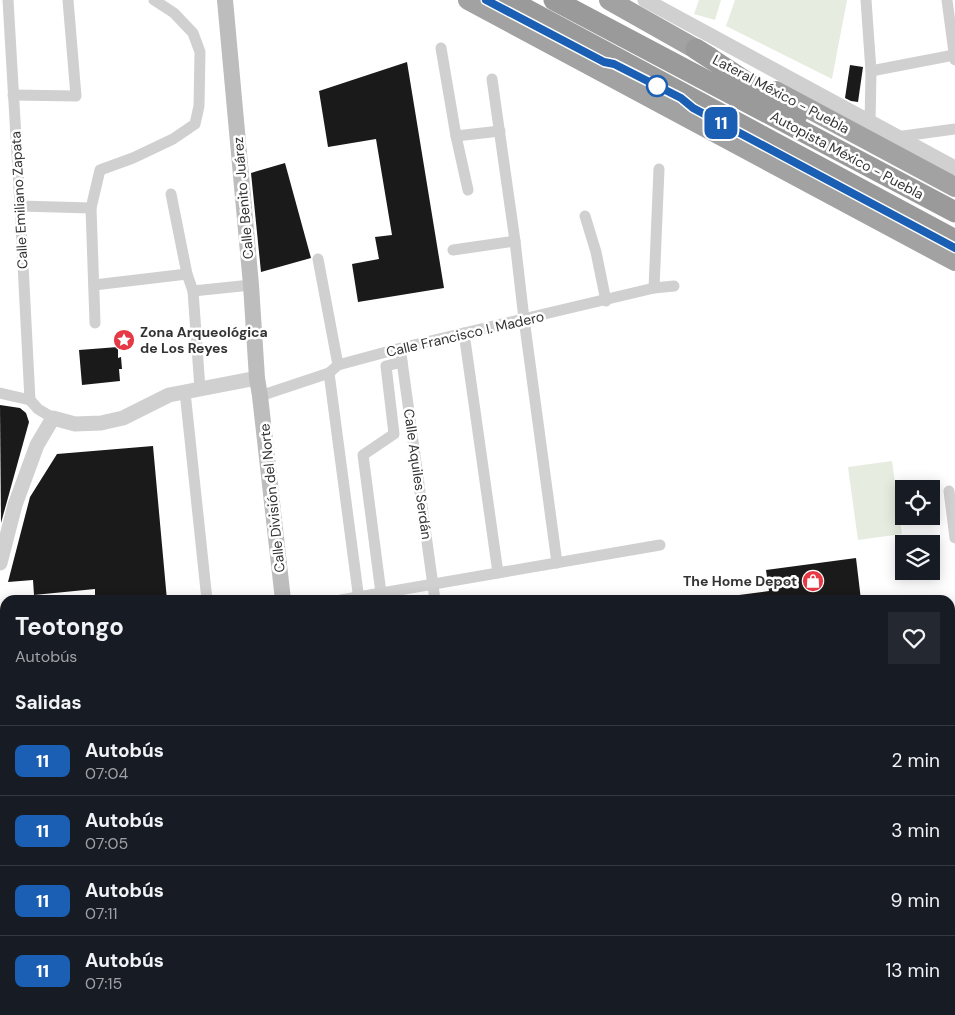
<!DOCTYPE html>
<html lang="es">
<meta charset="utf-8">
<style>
:root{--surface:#171b24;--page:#242831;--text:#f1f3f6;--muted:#9ea1a6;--line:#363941}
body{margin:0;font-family:"DM Sans",sans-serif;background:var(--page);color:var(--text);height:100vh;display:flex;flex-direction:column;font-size:19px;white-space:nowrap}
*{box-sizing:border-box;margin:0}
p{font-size:16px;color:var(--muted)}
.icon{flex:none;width:28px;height:28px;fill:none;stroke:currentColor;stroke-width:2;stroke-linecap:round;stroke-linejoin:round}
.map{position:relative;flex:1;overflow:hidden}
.side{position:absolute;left:0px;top:595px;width:955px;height:420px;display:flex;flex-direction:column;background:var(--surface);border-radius:15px 15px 0 0;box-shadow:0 2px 12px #0003}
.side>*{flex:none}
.badge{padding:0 10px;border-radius:8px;font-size:18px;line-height:32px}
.controls{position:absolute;left:895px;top:480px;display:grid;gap:10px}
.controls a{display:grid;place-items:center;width:45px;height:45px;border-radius:0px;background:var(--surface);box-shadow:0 2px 12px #0003;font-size:25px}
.map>.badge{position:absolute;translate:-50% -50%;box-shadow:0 0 0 2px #fff}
h2{padding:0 15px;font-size:19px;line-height:45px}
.round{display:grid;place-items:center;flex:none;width:52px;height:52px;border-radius:0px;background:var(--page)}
.summary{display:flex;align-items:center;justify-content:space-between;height:85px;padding:0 15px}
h1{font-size:24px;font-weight:700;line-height:38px}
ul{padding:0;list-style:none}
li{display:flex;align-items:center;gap:15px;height:70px;padding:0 15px;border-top:1px solid var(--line)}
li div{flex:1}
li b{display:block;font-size:19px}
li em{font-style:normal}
li .badge{min-width:55px;font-weight:700;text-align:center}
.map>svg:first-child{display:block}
.green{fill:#e6ecdf}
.building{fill:#1a1a1a}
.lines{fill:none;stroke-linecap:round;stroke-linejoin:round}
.minor{stroke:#d0d0d0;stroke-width:11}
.tertiary{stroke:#d0d0d0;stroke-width:15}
.secondary{stroke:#bdbdbd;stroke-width:16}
.primary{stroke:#ababab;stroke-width:19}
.trunk{stroke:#a2a2a2;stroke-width:20}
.motorway{stroke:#9a9a9a;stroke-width:21}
.line-casing{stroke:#fff;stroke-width:11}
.line{stroke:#1a5fb4;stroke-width:8}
.stop-dot{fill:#fff;stroke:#1a5fb4;stroke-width:2.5}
.labels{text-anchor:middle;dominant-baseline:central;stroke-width:5;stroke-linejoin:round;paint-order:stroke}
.street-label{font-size:14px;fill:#333;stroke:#fff}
.poi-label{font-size:14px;font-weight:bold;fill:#333;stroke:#fff;text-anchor:start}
</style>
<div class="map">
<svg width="955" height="1015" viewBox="0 0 955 1015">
<rect width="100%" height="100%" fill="#fff"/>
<!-- green -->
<g class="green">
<path d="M699 0H721L715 20 694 14Z"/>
<path d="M735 0H847L832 79 726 26Z"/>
<path d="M892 461 902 534 858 540 848 467Z"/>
</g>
<!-- building -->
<g class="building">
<path d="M407 62 444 288 358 302 352 264 379 259 375 237 392 235 376 139 328 147 319 91Z"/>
<path d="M850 65 863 67 858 102 851 101 845 98Z"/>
<path d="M285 163 311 258 261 272 251 173Z"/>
<path d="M118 347V358L121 357 122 369H119L120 381 82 385 79 350Z"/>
<path d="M0 405 20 408 26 413 29 422 1 523Z"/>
<path d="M153 446 167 600H95V589L34 595 33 580 8 582 30 497 57 454Z"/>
<path d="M856 558 861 600H739V595L769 591 766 570Z"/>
</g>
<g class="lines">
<!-- minor -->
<g class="minor">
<path d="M8 0 20 206 30 400"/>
<path d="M866 0 871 71 870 123"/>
<path d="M947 0 955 60"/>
<path d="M441 48 456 136 468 190"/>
<path d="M871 71 954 55"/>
<path d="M492 79 515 241 524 319 557 563"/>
<path d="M13 95 76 96 68 0"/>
<path d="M456 136 500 131"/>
<path d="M896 137 955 129"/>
<path d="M171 194 187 274 193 291 200 389"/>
<path d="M20 206 91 208"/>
<path d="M585 216 596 252 606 301"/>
<path d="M453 250 515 241"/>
<path d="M318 259 338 365"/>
<path d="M94 285 187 274"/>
<path d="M654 288 659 169"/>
<path d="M193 291 251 285"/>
<path d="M95 323 91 208 100 170 133 158 173 139 195 124 199 106 200 52 193 33 174 13 154 0"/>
<path d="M464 333 498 573"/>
<path d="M401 354 435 600"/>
<path d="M329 373 359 600"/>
<path d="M185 392 207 600"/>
<path d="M0 393 30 400 38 409 53 418"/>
<path d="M260 396 329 373 338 365 401 348 654 288 674 286"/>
<path d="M949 491 955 538"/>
<path d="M381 593 363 455 394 434 386 366 402 362"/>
<path d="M341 600 660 545"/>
<path d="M367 1010V1015"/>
</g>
<!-- tertiary -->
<g class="tertiary">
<path d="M645 0 955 168"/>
<path d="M0 563 15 505 37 445 53 418 75 424 101 423 123 418 169 395 257 378"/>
</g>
<!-- secondary -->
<g class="secondary">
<path d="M225 0 251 285 257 378 260 396 283 600"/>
<path d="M584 1010V1015"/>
</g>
<!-- primary -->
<g class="primary">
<path d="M950 905H955"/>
<path d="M950 927H955"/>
<path d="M0 959H5"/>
<path d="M0 984H5"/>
</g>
<!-- trunk -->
<g class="trunk">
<path d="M468 0 955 261"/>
<path d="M609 0 710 57"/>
<path d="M776 91 955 187"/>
</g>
<!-- motorway -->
<g class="motorway">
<path d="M509 0 955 240"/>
<path d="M554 0 955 212"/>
<path d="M696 49 797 115"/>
</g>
</g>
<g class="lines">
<!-- line casing -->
<g class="line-casing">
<path id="line" d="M486 0 604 62 614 64 681 98 693 108 955 248"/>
</g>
<!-- line -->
<use href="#line" class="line"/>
</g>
<!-- icons -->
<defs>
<g id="sight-disc" transform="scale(1.125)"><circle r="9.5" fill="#e63946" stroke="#fff"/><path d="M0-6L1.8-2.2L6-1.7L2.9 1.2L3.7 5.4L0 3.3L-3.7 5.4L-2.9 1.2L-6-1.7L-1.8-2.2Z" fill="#fff"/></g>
<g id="shop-disc" transform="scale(1.125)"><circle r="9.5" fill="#e63946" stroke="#fff"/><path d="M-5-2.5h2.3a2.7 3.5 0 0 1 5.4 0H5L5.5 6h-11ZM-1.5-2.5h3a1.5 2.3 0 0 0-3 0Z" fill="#fff"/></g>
</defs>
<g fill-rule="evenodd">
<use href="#sight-disc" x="124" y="340"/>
<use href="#shop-disc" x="813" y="581"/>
</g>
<!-- markers -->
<circle class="stop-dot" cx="657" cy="86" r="10"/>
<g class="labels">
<!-- street labels -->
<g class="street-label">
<text transform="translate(781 94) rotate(28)">Lateral México - Puebla</text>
<text transform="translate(847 155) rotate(28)">Autopista México - Puebla</text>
<text transform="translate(243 198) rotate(-95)">Calle Benito Juárez</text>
<text transform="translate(19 200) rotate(-93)">Calle Emiliano Zapata</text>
<text transform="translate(465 334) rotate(-13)">Calle Francisco I. Madero</text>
<text transform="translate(418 474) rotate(82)">Calle Aquiles Serdán</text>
<text transform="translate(272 498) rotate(-96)">Calle División del Norte</text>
</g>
<!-- poi labels -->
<g class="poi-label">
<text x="140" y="332">Zona Arqueológica<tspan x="140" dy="16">de Los Reyes</tspan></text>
<text x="797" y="581" text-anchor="end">The Home Depot</text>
</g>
</g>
</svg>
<div class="controls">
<a><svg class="icon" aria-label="locate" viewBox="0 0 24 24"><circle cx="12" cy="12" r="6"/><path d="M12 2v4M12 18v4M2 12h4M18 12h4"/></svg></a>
<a><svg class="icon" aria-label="layers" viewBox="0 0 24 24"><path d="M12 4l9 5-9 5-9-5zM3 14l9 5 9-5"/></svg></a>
</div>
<b class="badge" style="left:721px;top:123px;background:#1a5fb4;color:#fff">11</b>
<section class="side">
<div class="summary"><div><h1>Teotongo</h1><p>Autobús</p></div><a class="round"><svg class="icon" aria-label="heart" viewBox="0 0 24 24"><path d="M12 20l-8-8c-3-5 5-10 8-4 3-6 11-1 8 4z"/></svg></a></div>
<h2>Salidas</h2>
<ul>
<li><span class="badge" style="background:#1a5fb4;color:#fff">11</span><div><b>Autobús</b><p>07:04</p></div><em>2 min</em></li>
<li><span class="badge" style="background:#1a5fb4;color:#fff">11</span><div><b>Autobús</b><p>07:05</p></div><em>3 min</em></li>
<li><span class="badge" style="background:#1a5fb4;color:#fff">11</span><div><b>Autobús</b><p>07:11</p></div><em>9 min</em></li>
<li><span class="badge" style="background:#1a5fb4;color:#fff">11</span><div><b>Autobús</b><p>07:15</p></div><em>13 min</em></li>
</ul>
</section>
</div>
